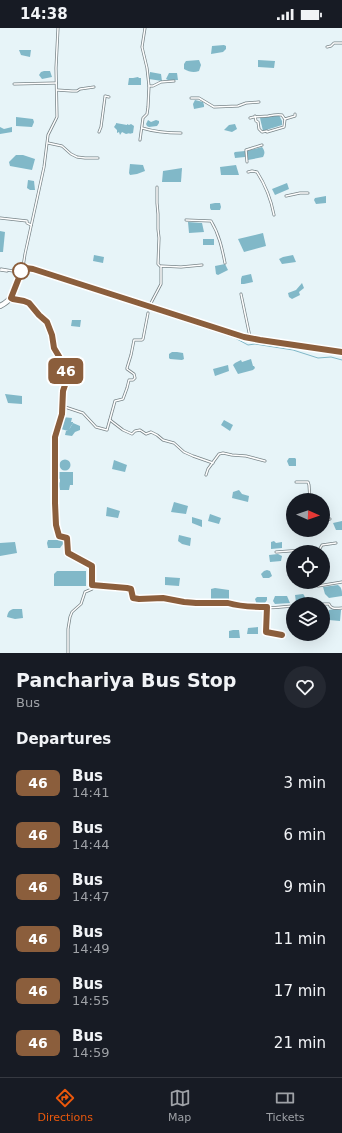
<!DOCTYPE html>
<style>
:root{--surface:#171b24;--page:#242831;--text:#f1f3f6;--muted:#9ea1a6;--line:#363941;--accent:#ea580c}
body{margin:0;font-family:"DejaVu Sans",sans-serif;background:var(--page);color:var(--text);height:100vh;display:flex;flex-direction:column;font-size:15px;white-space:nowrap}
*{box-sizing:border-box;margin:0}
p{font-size:13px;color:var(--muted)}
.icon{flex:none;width:22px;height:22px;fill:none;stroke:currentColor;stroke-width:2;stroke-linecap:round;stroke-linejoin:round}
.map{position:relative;height:625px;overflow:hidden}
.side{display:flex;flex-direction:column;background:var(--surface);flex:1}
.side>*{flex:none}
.badge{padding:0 8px;border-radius:6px;font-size:14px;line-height:26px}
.needle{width:26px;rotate:92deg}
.fabs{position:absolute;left:286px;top:465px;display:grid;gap:8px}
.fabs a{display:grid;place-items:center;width:44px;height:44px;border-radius:50%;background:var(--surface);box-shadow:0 4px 16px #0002;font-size:20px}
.map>.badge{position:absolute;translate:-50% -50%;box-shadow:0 0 0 2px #fff}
h2{padding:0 16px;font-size:15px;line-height:36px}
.round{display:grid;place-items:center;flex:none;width:42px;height:42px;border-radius:21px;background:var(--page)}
.head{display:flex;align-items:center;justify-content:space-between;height:68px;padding:0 16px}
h1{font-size:19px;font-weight:700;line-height:30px}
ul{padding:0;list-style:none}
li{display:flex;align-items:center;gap:12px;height:52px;padding:0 16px}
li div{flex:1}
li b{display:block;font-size:15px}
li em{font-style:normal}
li .badge{min-width:44px;font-weight:700;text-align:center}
.status{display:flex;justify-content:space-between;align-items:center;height:28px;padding:0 20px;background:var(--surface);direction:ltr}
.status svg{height:11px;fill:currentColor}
.menu{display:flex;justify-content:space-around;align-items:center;height:56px;border-top:1px solid var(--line);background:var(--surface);font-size:11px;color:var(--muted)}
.menu a{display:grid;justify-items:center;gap:2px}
.menu .current{color:var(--accent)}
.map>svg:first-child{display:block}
.forest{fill:#82b8c9}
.water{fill:#81b8c8}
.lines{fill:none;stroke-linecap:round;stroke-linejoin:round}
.stream{stroke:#81b8c8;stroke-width:1}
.street-casing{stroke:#798589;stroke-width:3}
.highway-casing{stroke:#798589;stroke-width:6}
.street{stroke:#fff;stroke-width:1.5}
.highway{stroke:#fff;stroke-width:4.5}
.line-casing{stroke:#fff;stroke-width:9}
.line{stroke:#8b5e3c;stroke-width:6}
.stop-dot{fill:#fff;stroke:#8b5e3c;stroke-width:2}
</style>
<div class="status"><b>14:38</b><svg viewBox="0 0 49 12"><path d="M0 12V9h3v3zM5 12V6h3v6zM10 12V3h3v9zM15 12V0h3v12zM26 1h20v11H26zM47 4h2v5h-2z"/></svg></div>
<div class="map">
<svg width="342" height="625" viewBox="0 0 342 625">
<rect width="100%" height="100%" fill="#e7f4f8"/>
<!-- forest -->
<path class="forest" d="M62 389 72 390 71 394H73V395L68 403 61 401 60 403H57Z"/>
<!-- water -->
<g class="water">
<path d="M224 17 226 18V21L223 24 211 26 212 18Z"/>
<path d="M19 22H31L30 29 21 27Z"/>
<path d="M199 32 201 37 199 43C194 45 189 44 184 41V36L186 33Z"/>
<path d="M258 32 275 33 274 40 258 39Z"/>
<path d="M44 43H50L52 49 42 51 39 47 41 44Z"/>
<path d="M150 44 161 46 162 53 149 51Z"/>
<path d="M169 45H177L178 52H168L166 51Z"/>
<path d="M138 49 139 50H141V57H128L129 50H133Z"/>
<path d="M195 72 203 74 204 77V79L194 81 193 76Z"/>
<path d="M279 87 282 93V97L263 103 260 90Z"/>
<path d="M16 89 33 91 34 94 32 99 16 98Z"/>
<path d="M148 92 151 94 156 92 159 93V95L157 98 149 99 147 98 146 96Z"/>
<path d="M116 95 127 97V96L129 97 131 96 134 98 133 105 129 106 130 105 126 106 122 104 120 107 119 104 117 105V102L114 99 116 96Z"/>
<path d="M235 96 237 101 232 104 224 102 229 97Z"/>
<path d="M0 99 4 101 12 99V104L0 106Z"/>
<path d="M262 119C265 123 265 125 263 129L248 132 247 123Z"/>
<path d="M245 123V129L235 130 234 125 235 124Z"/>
<path d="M16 127H23L35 131 32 142 10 138 9 134Z"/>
<path d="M130 136 143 137 145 143 137 146 130 147 129 145Z"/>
<path d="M236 137 239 147H221L220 139Z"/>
<path d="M182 140 181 154H162L163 143Z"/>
<path d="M28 152 34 153 35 162H30L27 160Z"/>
<path d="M287 155 289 161 275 167 272 161Z"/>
<path d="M326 168V175L316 176 314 172 315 170Z"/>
<path d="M215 175H220L221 179 220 182H211L210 180V176Z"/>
<path d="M188 194 202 195 204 204 189 205Z"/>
<path d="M0 203 5 204 3 224H0Z"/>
<path d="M263 205 266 218 244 224 238 211Z"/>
<rect x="203" y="211" width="11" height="6"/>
<path d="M94 227 104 229 103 235 93 233Z"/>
<path d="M293 227 296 234 282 236 279 231 283 229Z"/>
<path d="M225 236 228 242 218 247 216 246 215 238Z"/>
<path d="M251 246 253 254 244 256H241V251L242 248Z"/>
<path d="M302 255 304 260 299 264 300 267 292 271 289 269 288 265 296 262Z"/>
<path d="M72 292H81L80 299 71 298Z"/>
<path d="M172 324H177L183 325 184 331 182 332 170 331 169 330V326Z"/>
<path d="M251 331 253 338H254L255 340 253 342 238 346 233 337 235 335 241 332 242 334Z"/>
<path d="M228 337 229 343 215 348 213 341Z"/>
<path d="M5 366 22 368V376L8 375Z"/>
<path d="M224 392 233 397 230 403 221 397Z"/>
<path d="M73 395 80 398V402L75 404 72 408 65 407 66 403H68V401L70 400Z"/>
<path d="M289 430H295L296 431V438H289L287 433Z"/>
<circle cx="65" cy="437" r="5.5"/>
<path d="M114 432 127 437 125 444 112 441Z"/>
<path d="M57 444H73V457H70L69 462H60L59 458 56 457 60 454V451L57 450Z"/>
<path d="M239 462 242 466 249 468 248 474 232 470 233 464Z"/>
<path d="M174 474 188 478 186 486 171 484Z"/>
<path d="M107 479 120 483 118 490 106 488Z"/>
<path d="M210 486 221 490 219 496 208 493Z"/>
<path d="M192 489 202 492V499L192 495Z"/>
<path d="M342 493V502H336L333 495Z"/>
<path d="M179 507 191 510 190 518 182 516 178 513Z"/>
<path d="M48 512H64L63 516 60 520H48L47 515Z"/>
<path d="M274 513 276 515 282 514V520L271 521V514Z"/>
<path d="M15 514 17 525 0 528V515Z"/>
<path d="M278 526 282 528 281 533 270 534 269 527Z"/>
<path d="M267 542 270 543 272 548 269 550H263L261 546 264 543Z"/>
<path d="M57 543H86V558H54V546Z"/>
<path d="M165 549 180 550 179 558 165 557Z"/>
<path d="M338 557C342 560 342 563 342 568L329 570 325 566 323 559Z"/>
<path d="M215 560 229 562V574L211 572V561Z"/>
<path d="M303 566 304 567 306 572 296 574 295 567Z"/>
<path d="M275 568H287L290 575 275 576 273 573Z"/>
<path d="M257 569H267V572L263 578 257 577 255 571Z"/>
<path d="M13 581H22L23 590 15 591 7 589C8 585 8 583 13 581Z"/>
<path d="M336 581 341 582 340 593 329 592V582Z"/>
<path d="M258 599V606H247L248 600Z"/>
<path d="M233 602H239L240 610H229V603Z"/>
</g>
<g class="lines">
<!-- stream -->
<path class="stream" d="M44 248 235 310 248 317 255 316 293 322 318 330 331 329 342 332"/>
<!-- street casing -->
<g class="street-casing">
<g id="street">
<path d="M327 19 331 18 334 15H342"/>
<path d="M14 56 56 55"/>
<path d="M149 58H153L161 54 174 53"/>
<path d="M57 62 72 63H77L80 61 94 59"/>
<path d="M191 70H199L214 79 238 78 246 75 259 74"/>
<path d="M255 88 256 93 258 94 259 101 262 104 267 103V104L284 99 285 91"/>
<path d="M250 90C256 88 262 89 268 88 273 87 277 86 282 87L284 90 285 91 295 88V86"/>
<path d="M142 100C155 104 168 105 181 105"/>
<path d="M99 104 101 99 105 69V68L109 69"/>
<path d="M140 112 143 90 147 86 148 79 149 58 147 40 142 19 145 0"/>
<path d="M48 115 62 118 71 126 77 129 85 130H98"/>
<path d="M247 134 246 122 262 117"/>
<path d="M248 144 252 143 257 144C266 158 271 171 274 187"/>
<path d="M157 159V175L158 186V201L159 210 158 236 160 238"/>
<path d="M286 168 300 165H308"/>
<path d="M0 190 27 193V195L31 197"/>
<path d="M186 192 211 193C219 206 222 220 225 235"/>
<path d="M23 239 25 226 44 139 48 107 57 89 56 40 58 0"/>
<path d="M1 241 19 244"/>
<path d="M0 242 7 243"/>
<path d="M241 266 250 309"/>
<path d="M11 270 13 271 24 273 29 275 39 287 47 294 52 307 54 320 63 335 67 346V351L63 363 62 386 55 409 54 463 56 497 59 508 67 510 68 525 92 538V561L85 564 81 576 72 584 70 589 68 601V625"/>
<path d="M150 281 151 275 161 256V238L181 239 202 237"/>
<path d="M62 378 83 385 96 399 107 402 115 373 123 371 127 360 129 352H133L135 350 134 346 127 341V340L131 327 134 312H142L143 311 148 285"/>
<path d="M110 392 123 402 132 406 135 403 140 402 146 406 151 404 157 407 163 412 174 415 184 424 193 428 213 435"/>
<path d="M206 447 208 441 219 426 223 425 232 427 246 428 265 433"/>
<path d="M296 454H308L309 457 310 472"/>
<path d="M316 472 321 471"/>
<path d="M323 493 330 491"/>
<path d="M276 524 303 522"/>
<path d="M303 524V522H309L310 524H318L322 517 336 515"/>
<path d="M314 556 317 555 318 558 342 554"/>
<path d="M92 557 127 560 131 561 133 570 139 571 163 570 184 574 196 575H228C247 582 273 580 293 578"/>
<path d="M316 576H329C331 582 337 580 342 580"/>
<path d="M267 579 266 604 283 607"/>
</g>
</g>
<!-- highway casing -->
<g class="highway-casing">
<path id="highway" d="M0 278C16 270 15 259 21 244 25 238 32 240 38 242L244 309 260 312 342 324"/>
</g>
<!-- street -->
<use href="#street" class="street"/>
<!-- highway -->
<use href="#highway" class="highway"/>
</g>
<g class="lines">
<!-- line casing -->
<g class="line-casing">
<path id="line" d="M282 607 266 604 267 579C254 579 241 579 228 575H196L184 574 163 570 139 571 133 570 131 561 127 560 92 557V538L68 525 67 510 59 508 56 497 55 475V409L62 386 63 363 67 351V346L63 335 54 320 52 307 47 294 39 287 29 275 24 273 13 271 11 270 22 242 26 240 33 241 244 309 260 312 342 324"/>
</g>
<!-- line -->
<use href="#line" class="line"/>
</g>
<!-- markers -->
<circle class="stop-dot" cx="21" cy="243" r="8"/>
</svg>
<div class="fabs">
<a><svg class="needle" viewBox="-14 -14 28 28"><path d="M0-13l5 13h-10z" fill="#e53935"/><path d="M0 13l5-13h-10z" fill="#9ea1a6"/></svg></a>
<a><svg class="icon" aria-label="locate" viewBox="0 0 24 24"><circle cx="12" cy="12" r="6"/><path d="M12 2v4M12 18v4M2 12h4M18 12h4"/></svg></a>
<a><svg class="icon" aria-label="layers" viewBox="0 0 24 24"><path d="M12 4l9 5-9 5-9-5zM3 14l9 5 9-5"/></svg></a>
</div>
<b class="badge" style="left:66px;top:343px;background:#8b5e3c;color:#fff">46</b>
</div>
<section class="side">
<div class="head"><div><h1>Panchariya Bus Stop</h1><p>Bus</p></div><a class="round"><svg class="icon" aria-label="heart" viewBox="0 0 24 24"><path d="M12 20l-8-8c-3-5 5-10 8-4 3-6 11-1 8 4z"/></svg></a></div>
<h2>Departures</h2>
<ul>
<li><span class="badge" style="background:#8b5e3c;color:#fff">46</span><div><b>Bus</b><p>14:41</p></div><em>3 min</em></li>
<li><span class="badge" style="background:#8b5e3c;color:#fff">46</span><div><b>Bus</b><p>14:44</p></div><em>6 min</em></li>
<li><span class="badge" style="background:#8b5e3c;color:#fff">46</span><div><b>Bus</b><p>14:47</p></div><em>9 min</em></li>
<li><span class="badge" style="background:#8b5e3c;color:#fff">46</span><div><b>Bus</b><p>14:49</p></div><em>11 min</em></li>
<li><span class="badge" style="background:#8b5e3c;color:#fff">46</span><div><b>Bus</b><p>14:55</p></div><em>17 min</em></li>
<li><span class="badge" style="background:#8b5e3c;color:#fff">46</span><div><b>Bus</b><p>14:59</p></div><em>21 min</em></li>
</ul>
</section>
<nav class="menu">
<a class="current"><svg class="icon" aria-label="directions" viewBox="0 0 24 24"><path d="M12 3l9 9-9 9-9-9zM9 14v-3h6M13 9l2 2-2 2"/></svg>Directions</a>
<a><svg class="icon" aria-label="map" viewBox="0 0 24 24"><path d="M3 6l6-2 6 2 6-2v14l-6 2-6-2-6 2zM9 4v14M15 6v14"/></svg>Map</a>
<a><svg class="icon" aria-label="tickets" viewBox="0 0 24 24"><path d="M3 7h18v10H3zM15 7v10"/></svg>Tickets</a>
</nav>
